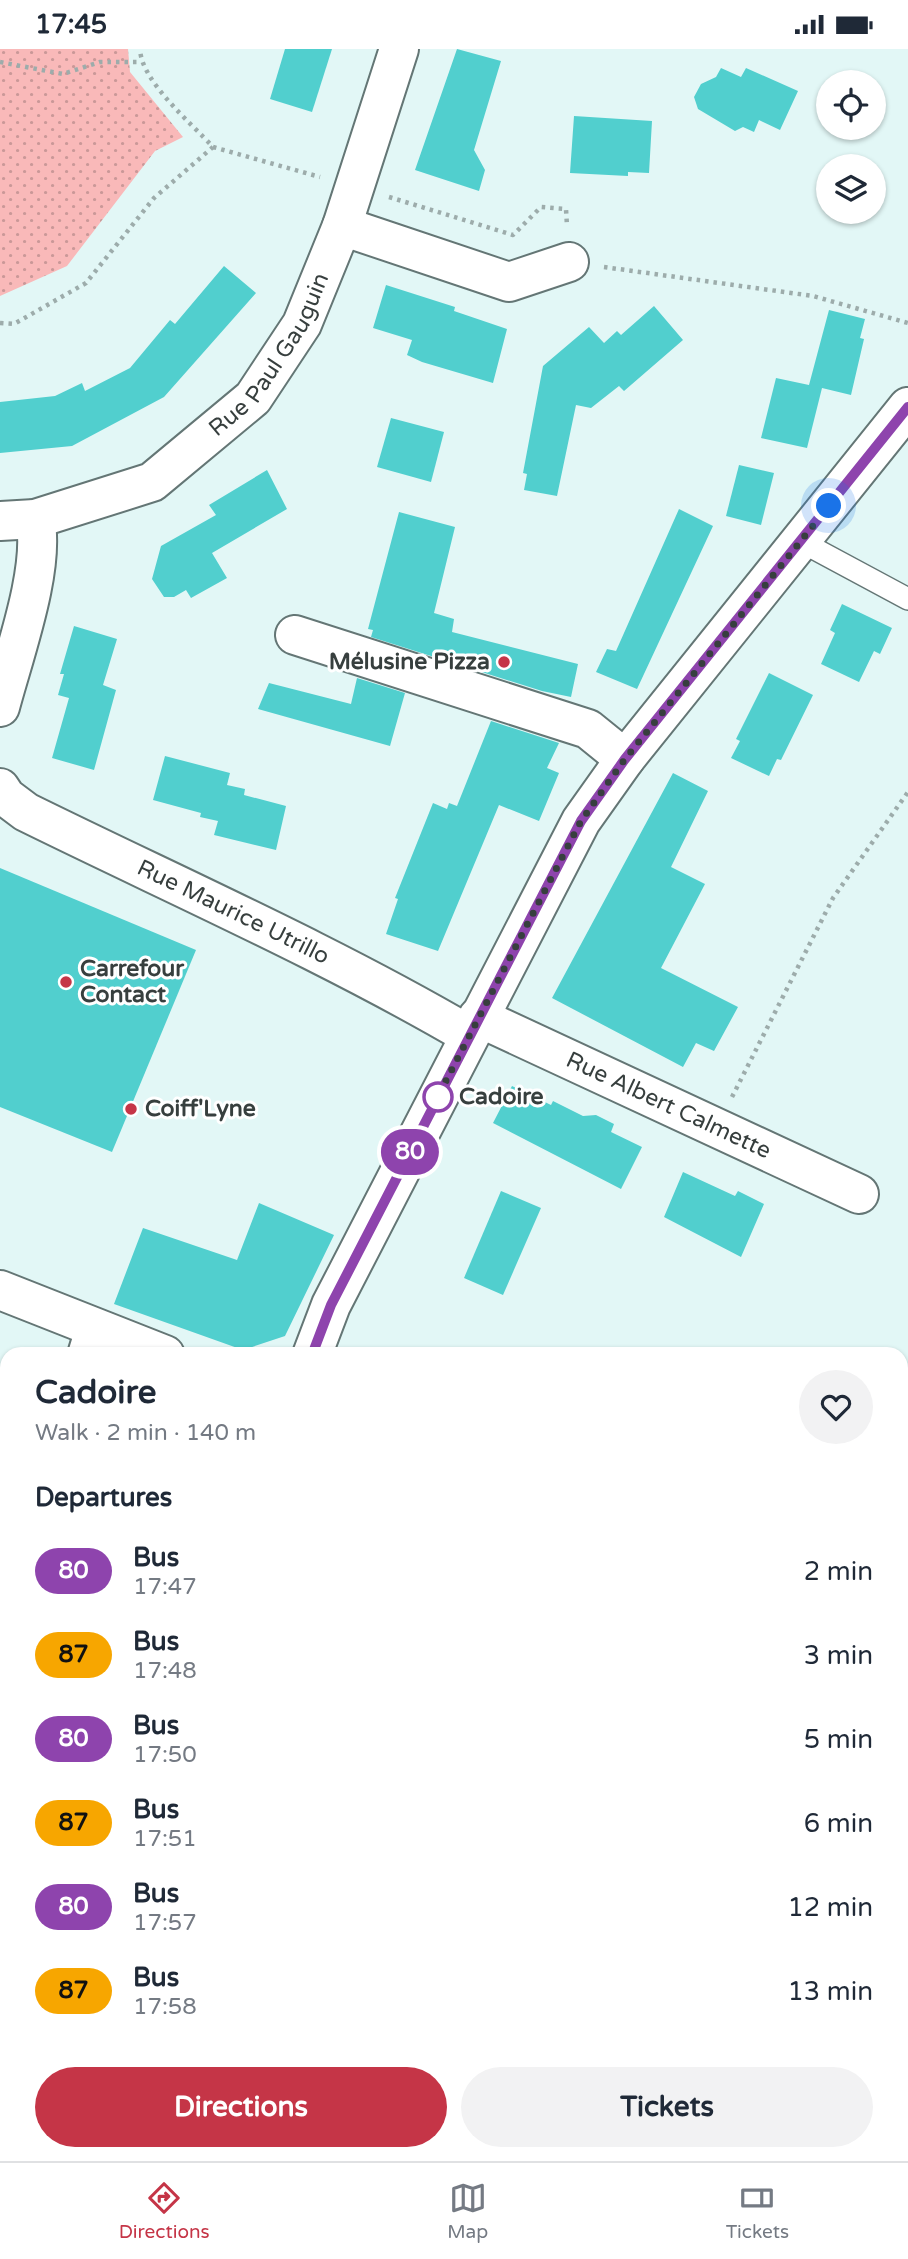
<!DOCTYPE html>
<meta charset="utf-8">
<style>
:root{--surface:#fff;--page:#f2f2f3;--text:#1f2937;--muted:#747a83;--line:#e0e1e3;--accent:#c53547}
body{margin:0;font-family:"Varela Round",sans-serif;background:var(--page);color:var(--text);height:100vh;display:flex;flex-direction:column;font-size:26px;white-space:nowrap}
*{box-sizing:border-box;margin:0}
p{font-size:23px;color:var(--muted)}
.icon{flex:none;width:38px;height:38px;fill:none;stroke:currentColor;stroke-width:2;stroke-linecap:round;stroke-linejoin:round}
.map{position:relative;flex:1;overflow:hidden}
.sheet{position:absolute;left:0px;top:1298px;width:908px;height:814px;display:flex;flex-direction:column;background:var(--surface);border-radius:21px 21px 0 0;box-shadow:0 2px 5px #0004}
.sheet>*{flex:none}
.badge{padding:0 14px;border-radius:23px;font-size:24px;line-height:46px}
.controls{position:absolute;left:816px;top:21px;display:grid;gap:14px}
.controls a{display:grid;place-items:center;width:70px;height:70px;border-radius:50%;background:var(--surface);box-shadow:0 2px 5px #0004;font-size:35px}
.you{position:absolute;width:35px;height:35px;margin:-18px;border:5px solid #fff;border-radius:50%;background:#1a73e8;box-shadow:0 0 0 10px #1a73e833}
.map>.badge{position:absolute;translate:-50% -50%;box-shadow:0 0 0 4px #fff}
h2{padding:0 35px;font-size:26px;line-height:63px}
.round{display:grid;place-items:center;flex:none;width:74px;height:74px;border-radius:37px;background:var(--page)}
.head{display:flex;align-items:center;justify-content:space-between;height:119px;padding:0 35px}
h1{font-size:33px;font-weight:800;line-height:52px}
.button{display:flex;gap:14px;margin-top:auto;padding:14px 35px}
.button a{flex:1;height:80px;border-radius:42px;background:var(--accent);color:#fff;font-size:28px;font-weight:800;line-height:80px;text-align:center}
.button a+a{background:var(--page);color:var(--text)}
ul{padding:0;list-style:none}
li{display:flex;align-items:center;gap:21px;height:84px;padding:0 35px}
li div{flex:1}
li b{display:block;font-size:26px}
li em{font-style:normal}
li .badge{min-width:77px;font-weight:700;text-align:center}
.status{display:flex;justify-content:space-between;align-items:center;height:49px;padding:0 35px;background:var(--surface);direction:ltr}
.status svg{height:19px;fill:currentColor}
.menu{display:flex;justify-content:space-around;align-items:center;height:98px;border-top:2px solid var(--line);background:var(--surface);font-size:19px;color:var(--muted)}
.menu a{display:grid;justify-items:center;gap:4px}
.menu .selected{color:var(--accent)}
.map>svg:first-child{display:block}
.built{fill:#ceeceb}
.park{fill:url(#park-dots)}
.building{fill:#51cfce}
.lines{fill:none;stroke-linecap:round;stroke-linejoin:round}
.lane-casing{stroke:#647675;stroke-width:24}
.street-casing{stroke:#647675;stroke-width:42}
.secondary-casing{stroke:#647675;stroke-width:42}
.path{stroke:#9dacab;stroke-width:4.5;stroke-dasharray:3.5 5;stroke-linecap:butt}
.lane{stroke:#fff;stroke-width:21}
.street{stroke:#fff;stroke-width:38}
.secondary{stroke:#fff;stroke-width:38}
.line-casing{stroke:#fff;stroke-width:16}
.line{stroke:#8e44ad;stroke-width:10}
.walk{stroke:#373f3e;stroke-width:7;stroke-dasharray:0 12.6}
.poi-dot{fill:#c53547;stroke:#fff;stroke-width:2.5}
.stop-dot{fill:#fff;stroke:#8e44ad;stroke-width:3.5}
.labels{text-anchor:middle;dominant-baseline:central;stroke-width:6;stroke-linejoin:round;paint-order:stroke}
.street-label{font-size:23px;fill:#373f3e;stroke:#fff}
.poi-label{font-size:23px;font-weight:bold;fill:#373f3e;stroke:#fff;text-anchor:start}
.stop-label{font-size:23px;font-weight:bold;fill:#373f3e;stroke:#fff;text-anchor:start}
</style>
<div class="status"><b>17:45</b><svg viewBox="0 0 49 12"><path d="M0 12V9h3v3zM5 12V6h3v6zM10 12V3h3v9zM15 12V0h3v12zM26 1h20v11H26zM47 4h2v5h-2z"/></svg></div>
<div class="map">
<svg width="908" height="2112" viewBox="0 0 908 2112">
<defs>
<pattern id="park-dots" width="8" height="8" patternUnits="userSpaceOnUse" patternTransform="scale(1.75)"><rect width="8" height="8" fill="#f9b9b9"/><path d="M2 2h.1M6 6h.1" fill="none" stroke="#ca9898" stroke-width="1.8" stroke-linecap="round"/></pattern>
</defs>
<rect width="100%" height="100%" fill="#e2f7f6"/>
<!-- built -->
<path class="built" d="M908 1342V1443L901 1440V1358Z"/>
<!-- park -->
<path class="park" d="M0 0H128L130 23 183 88 155 102 67 217 0 247Z"/>
<!-- building -->
<g class="building">
<path d="M285 0H332L312 63 270 50Z"/>
<path d="M457 0 501 12 474 101 485 121 479 142 415 121Z"/>
<path d="M721 19 741 28 746 19 798 42 780 81 759 71 754 83 743 78 735 82 698 60 694 48 701 35 716 28Z"/>
<path d="M574 67 652 72 649 124 628 123V127L570 124Z"/>
<path d="M224 217 256 244 164 348 72 397 0 404V353L55 347 82 334 85 342 130 319 170 271 175 275Z"/>
<path d="M386 236 455 258 454 262 507 280 493 334 422 313 407 306 412 291 373 279Z"/>
<path d="M654 257 683 291 624 342 619 337 591 359 576 356 557 447 524 441 527 425 523 424 543 317 589 278 604 294 617 282 621 286Z"/>
<path d="M829 261 865 270 860 289 864 290 851 346 822 339 807 399 761 389 776 329 809 336Z"/>
<path d="M391 369 444 383 431 433 377 418Z"/>
<path d="M739 416 774 424 761 476 726 467Z"/>
<path d="M267 421 287 460 212 504 227 529 191 549 186 541 174 548H164L152 530 161 497 216 466 209 456Z"/>
<path d="M679 460 713 477 637 640 596 623 607 600 616 602Z"/>
<path d="M399 463 455 478 434 564 454 570 452 583 578 615 571 648 542 642 371 588 373 581 368 580Z"/>
<path d="M842 555 892 579 880 605 874 602 859 633 821 615 835 584 830 581Z"/>
<path d="M74 577 117 590 103 636 116 641 94 721 52 709 69 649 58 646 64 625H60Z"/>
<path d="M769 624 813 646 781 711 777 710 769 727 731 709 740 692 736 690Z"/>
<path d="M357 629 405 644 390 697 258 660 269 634 351 655Z"/>
<path d="M491 672 559 694 547 719 559 724 539 772 499 756 438 902 386 885 398 850 395 849 433 754 447 760 449 754 457 757Z"/>
<path d="M165 707 230 724 227 736 245 740 244 746 286 757 276 801 214 786 218 772 200 768 201 764 153 751Z"/>
<path d="M673 724 708 742 671 818 705 835 661 919 738 958 714 1002 696 994 683 1018 552 949Z"/>
<path d="M0 819 196 901 112 1103 0 1058Z"/>
<path d="M512 1037 551 1056 553 1052 583 1067 596 1066 614 1075 611 1083 642 1098 621 1140 493 1074Z"/>
<path d="M683 1123 735 1147 738 1142 764 1155 741 1208 664 1168Z"/>
<path d="M501 1142 541 1159 503 1246 464 1229Z"/>
<path d="M259 1154 334 1186 285 1287 243 1301 114 1255 143 1179 237 1211Z"/>
</g>
<g class="lines">
<!-- lane casing -->
<g class="lane-casing">
<path id="lane" d="M800 492 908 550"/>
</g>
<!-- street casing -->
<g class="street-casing">
<g id="street">
<path d="M342 177 509 233 569 213"/>
<path id="s1" d="M0 472 35 470 152 433 253 349 302 275 342 177 399 0"/>
<path d="M295 586 588 680 625 710"/>
<path d="M0 658C13 608 46 519 35 470"/>
<path id="s2" d="M0 739 6 748 26 763C174 836 327 903 469 986"/>
<path id="s3" d="M478 968 859 1145"/>
<path d="M87 1306 95 1280"/>
<path d="M312 1306 331 1256 581 772 625 710 908 358"/>
<path d="M901 2060 908 2059"/>
<path d="M478 2105 490 2112"/>
<path d="M123 2112 124 2105"/>
</g>
</g>
<!-- secondary casing -->
<g class="secondary-casing">
<g id="secondary">
<path d="M0 1241 165 1306"/>
<path d="M901 1717 908 1721"/>
</g>
</g>
<!-- path -->
<g class="path">
<path d="M0 13 63 25 100 13H141"/>
<path d="M213 98 320 128"/>
<path d="M389 148 513 186 541 158 566 160 567 177"/>
<path d="M604 218 813 247 908 274"/>
<path d="M0 274 14 275 86 234 154 149 213 98C191 74 141 32 140 0"/>
<path d="M732 1048 833 849 908 743"/>
<path d="M0 1898 7 1900"/>
<path d="M166 2112 167 2105"/>
</g>
<!-- lane -->
<use href="#lane" class="lane"/>
<!-- street -->
<use href="#street" class="street"/>
<!-- secondary -->
<use href="#secondary" class="secondary"/>
</g>
<g class="lines">
<!-- line casing -->
<g class="line-casing">
<path id="line" d="M312 1306 331 1256 581 772 625 710 908 358"/>
</g>
<!-- line -->
<use href="#line" class="line"/>
<!-- walk -->
<path class="walk" d="M438 1048 436 1051 581 772 625 710 829 457"/>
</g>
<!-- markers -->
<g class="poi-dot">
<circle cx="504" cy="613" r="7"/>
<circle cx="66" cy="933" r="7"/>
<circle cx="131" cy="1060" r="7"/>
</g>
<circle class="stop-dot" cx="438" cy="1048" r="14"/>
<g class="labels">
<!-- street labels -->
<g class="street-label">
<text stroke="none"><textPath href="#s1" startOffset="334">Rue Paul Gauguin</textPath></text>
<text stroke="none"><textPath href="#s2" startOffset="266">Rue Maurice Utrillo</textPath></text>
<text stroke="none"><textPath href="#s3" startOffset="210">Rue Albert Calmette</textPath></text>
</g>
<!-- poi labels -->
<g class="poi-label">
<text x="490" y="613" text-anchor="end">Mélusine Pizza</text>
<text x="80" y="920">Carrefour<tspan x="80" dy="26">Contact</tspan></text>
<text x="145" y="1060">Coiff'Lyne</text>
</g>
<!-- stop labels -->
<g class="stop-label">
<text x="459" y="1048">Cadoire</text>
</g>
</g>
</svg>
<div class="controls">
<a><svg class="icon" aria-label="locate" viewBox="0 0 24 24"><circle cx="12" cy="12" r="6"/><path d="M12 2v4M12 18v4M2 12h4M18 12h4"/></svg></a>
<a><svg class="icon" aria-label="layers" viewBox="0 0 24 24"><path d="M12 4l9 5-9 5-9-5zM3 14l9 5 9-5"/></svg></a>
</div>
<div class="you" style="left:829px;top:457px"></div>
<b class="badge" style="left:410px;top:1103px;background:#8e44ad;color:#fff">80</b>
<section class="sheet">
<div class="head"><div><h1>Cadoire</h1><p>Walk · 2 min · 140 m</p></div><a class="round"><svg class="icon" aria-label="heart" viewBox="0 0 24 24"><path d="M12 20l-8-8c-3-5 5-10 8-4 3-6 11-1 8 4z"/></svg></a></div>
<h2>Departures</h2>
<ul>
<li><span class="badge" style="background:#8e44ad;color:#fff">80</span><div><b>Bus</b><p>17:47</p></div><em>2 min</em></li>
<li><span class="badge" style="background:#f7a600;color:#111">87</span><div><b>Bus</b><p>17:48</p></div><em>3 min</em></li>
<li><span class="badge" style="background:#8e44ad;color:#fff">80</span><div><b>Bus</b><p>17:50</p></div><em>5 min</em></li>
<li><span class="badge" style="background:#f7a600;color:#111">87</span><div><b>Bus</b><p>17:51</p></div><em>6 min</em></li>
<li><span class="badge" style="background:#8e44ad;color:#fff">80</span><div><b>Bus</b><p>17:57</p></div><em>12 min</em></li>
<li><span class="badge" style="background:#f7a600;color:#111">87</span><div><b>Bus</b><p>17:58</p></div><em>13 min</em></li>
</ul>
<div class="button"><a>Directions</a><a>Tickets</a></div>
</section>
</div>
<nav class="menu">
<a class="selected"><svg class="icon" aria-label="directions" viewBox="0 0 24 24"><path d="M12 3l9 9-9 9-9-9zM9 14v-3h6M13 9l2 2-2 2"/></svg>Directions</a>
<a><svg class="icon" aria-label="map" viewBox="0 0 24 24"><path d="M3 6l6-2 6 2 6-2v14l-6 2-6-2-6 2zM9 4v14M15 6v14"/></svg>Map</a>
<a><svg class="icon" aria-label="tickets" viewBox="0 0 24 24"><path d="M3 7h18v10H3zM15 7v10"/></svg>Tickets</a>
</nav>
